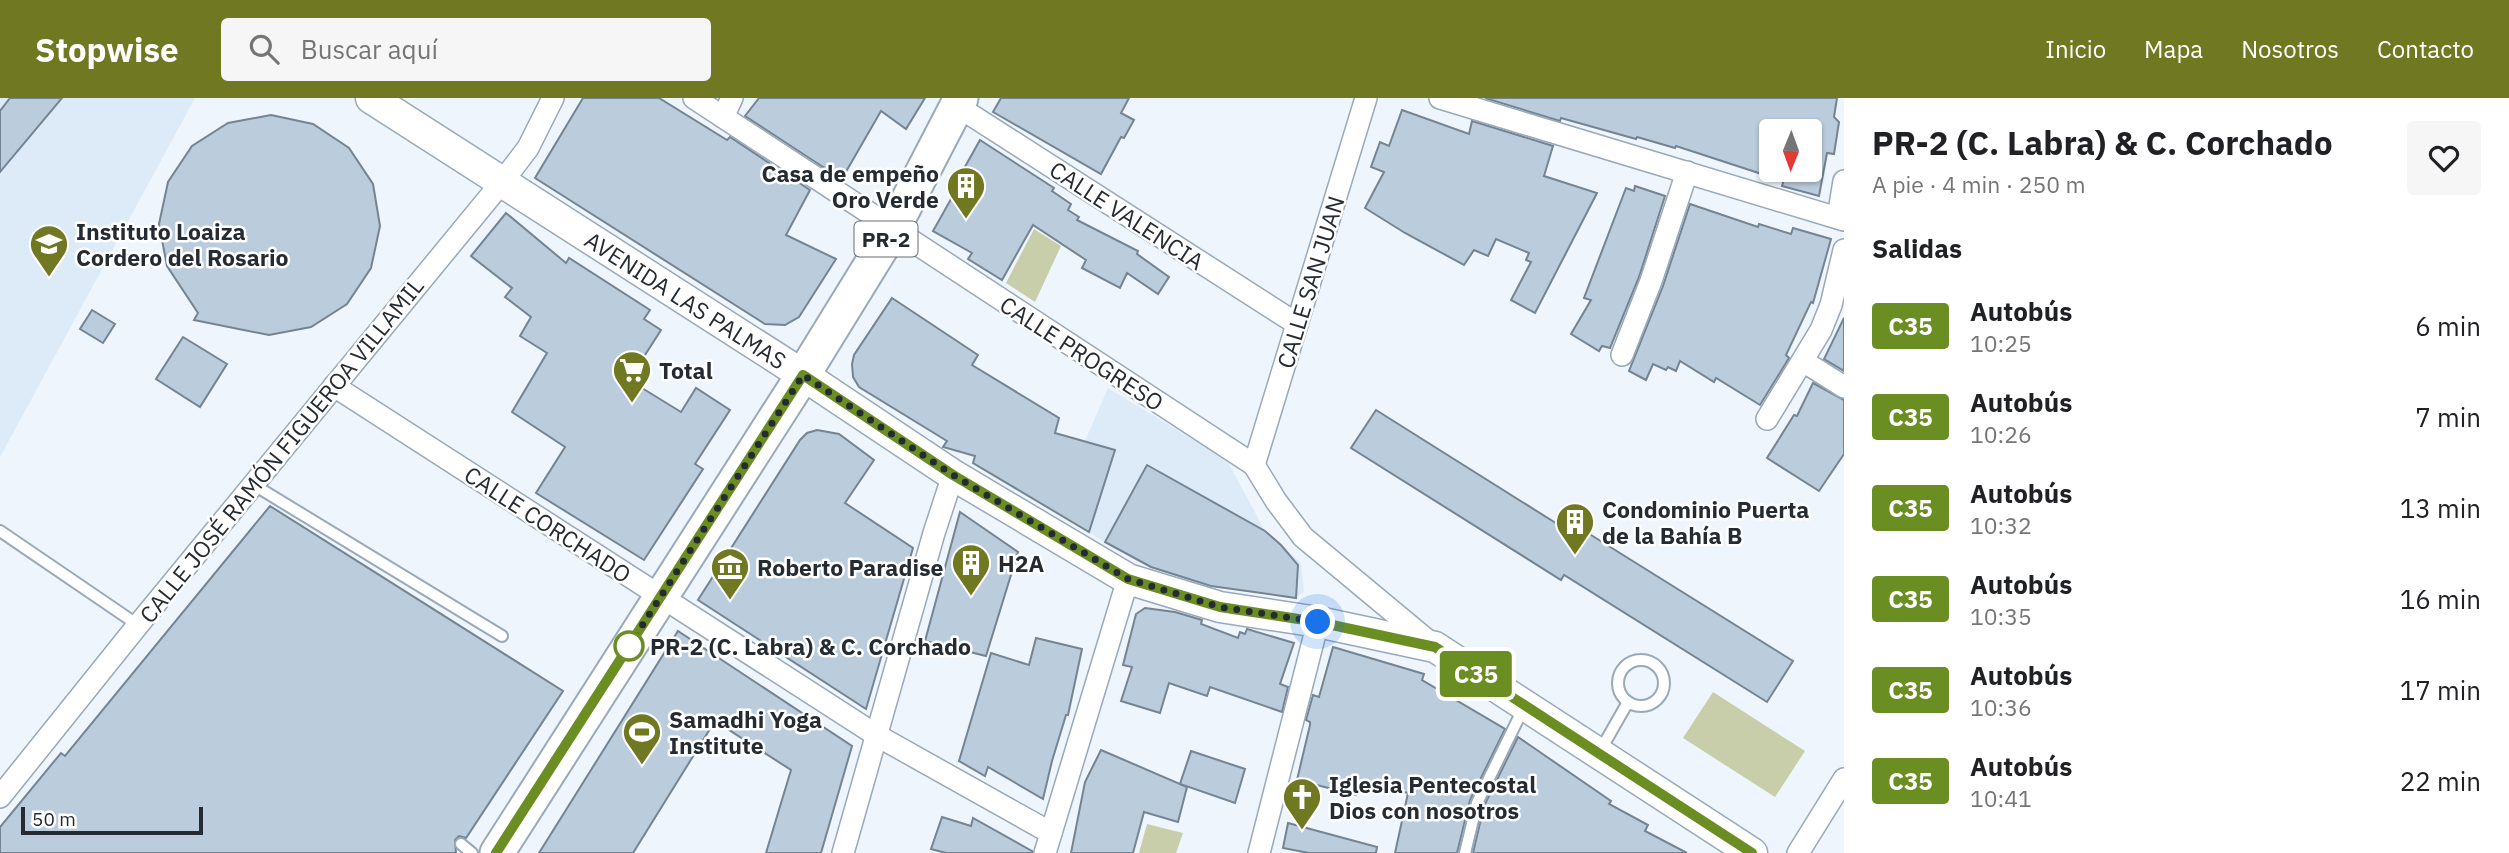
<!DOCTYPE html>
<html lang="es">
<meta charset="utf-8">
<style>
:root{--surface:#fff;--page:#f6f6f6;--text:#202124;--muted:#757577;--accent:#707822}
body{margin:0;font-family:"IBM Plex Sans",sans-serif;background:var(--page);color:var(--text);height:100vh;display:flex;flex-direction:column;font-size:26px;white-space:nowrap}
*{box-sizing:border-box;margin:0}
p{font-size:23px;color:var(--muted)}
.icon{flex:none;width:38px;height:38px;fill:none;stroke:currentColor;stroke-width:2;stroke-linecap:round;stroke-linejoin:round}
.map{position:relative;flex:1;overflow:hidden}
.panel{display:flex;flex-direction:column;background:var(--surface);width:665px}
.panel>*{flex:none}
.badge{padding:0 14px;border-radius:5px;font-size:24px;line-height:46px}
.needle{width:46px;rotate:181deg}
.buttons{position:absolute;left:1759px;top:21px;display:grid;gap:14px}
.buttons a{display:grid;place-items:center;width:63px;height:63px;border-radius:7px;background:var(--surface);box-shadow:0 2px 5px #0004;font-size:35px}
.scale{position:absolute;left:21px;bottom:18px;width:182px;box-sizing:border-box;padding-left:7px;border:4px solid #252b32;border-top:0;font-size:19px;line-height:24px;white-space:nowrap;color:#252b32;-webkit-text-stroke:5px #fff;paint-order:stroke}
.you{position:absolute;width:35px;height:35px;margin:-18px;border:5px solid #fff;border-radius:50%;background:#1a73e8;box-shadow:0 0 0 10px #1a73e833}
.map>.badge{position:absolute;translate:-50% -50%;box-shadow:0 0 0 4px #fff}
h2{padding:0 28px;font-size:26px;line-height:63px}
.round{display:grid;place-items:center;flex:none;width:74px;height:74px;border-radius:7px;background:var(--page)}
.headline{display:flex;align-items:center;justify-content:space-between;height:119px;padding:0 28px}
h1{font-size:33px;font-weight:700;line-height:52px}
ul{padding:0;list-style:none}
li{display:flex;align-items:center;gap:21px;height:91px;padding:0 28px}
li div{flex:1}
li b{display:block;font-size:26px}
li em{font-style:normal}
li .badge{min-width:77px;font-weight:700;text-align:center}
header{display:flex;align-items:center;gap:42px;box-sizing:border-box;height:98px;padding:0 35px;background:var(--accent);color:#fff}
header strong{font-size:33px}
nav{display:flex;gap:38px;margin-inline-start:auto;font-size:24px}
.search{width:490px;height:63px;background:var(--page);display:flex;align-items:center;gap:18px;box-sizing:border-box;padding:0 24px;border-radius:7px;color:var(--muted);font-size:26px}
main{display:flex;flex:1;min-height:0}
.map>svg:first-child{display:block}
.built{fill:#ddebf9}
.green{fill:#c8ceaa}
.building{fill:#bcd;stroke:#748493;stroke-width:2}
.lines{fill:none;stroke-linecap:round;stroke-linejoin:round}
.lane-casing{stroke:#99a9b9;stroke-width:14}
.street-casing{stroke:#99a9b9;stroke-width:24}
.secondary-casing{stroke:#99a9b9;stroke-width:33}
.primary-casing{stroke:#99a9b9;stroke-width:37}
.lane{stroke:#fff;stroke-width:10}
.street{stroke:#fff;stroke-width:21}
.secondary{stroke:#fff;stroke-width:30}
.primary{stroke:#fff;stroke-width:33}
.line-casing{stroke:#fff;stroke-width:16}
.line{stroke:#6b8e23;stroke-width:10}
.walk{stroke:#252b32;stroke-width:7;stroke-dasharray:0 12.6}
.stop-dot{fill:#fff;stroke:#6b8e23;stroke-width:3.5}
.labels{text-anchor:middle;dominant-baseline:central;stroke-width:5;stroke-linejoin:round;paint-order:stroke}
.shield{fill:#fff;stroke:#666b70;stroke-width:2}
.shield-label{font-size:21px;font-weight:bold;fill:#252b32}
.poi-label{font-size:23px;font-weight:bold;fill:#252b32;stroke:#fff;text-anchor:start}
.street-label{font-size:23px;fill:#252b32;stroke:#fff}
.stop-label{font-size:23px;font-weight:bold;fill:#252b32;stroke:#fff;text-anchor:start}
</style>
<header>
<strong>Stopwise</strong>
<div class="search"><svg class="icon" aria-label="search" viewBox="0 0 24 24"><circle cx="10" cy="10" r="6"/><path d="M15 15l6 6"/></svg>Buscar aquí</div>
<nav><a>Inicio</a><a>Mapa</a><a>Nosotros</a><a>Contacto</a></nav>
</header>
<main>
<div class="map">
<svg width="1844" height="755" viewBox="0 0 1844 755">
<rect width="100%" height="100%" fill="#eef5fc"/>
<!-- built -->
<g class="built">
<path d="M0 0H195L0 359Z"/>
<path d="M1108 290 1227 362 1265 433 1301 465 1304 493 1296 500 1151 469 1116 451 1062 418 1085 343Z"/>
</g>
<!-- green -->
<g class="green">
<path d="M1034 131 1061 148 1035 204 1006 185Z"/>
<path d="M1713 594 1805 653 1775 699 1683 640Z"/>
<path d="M1147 726 1183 735 1176 755H1139Z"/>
</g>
<!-- building -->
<g class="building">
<path d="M10 0H62L0 74V13Z"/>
<path d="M583 0H659L727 42 730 39 810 92 786 137 836 161 799 219 785 227 765 226 535 80Z"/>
<path d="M759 0H925L906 31 881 13 843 79 823 69 745 18Z"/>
<path d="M1001 0H1129L1121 15 1134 22 1124 40 1121 39 1101 76 993 14Z"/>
<path d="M1485 0H1837L1834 19 1839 24 1834 56 1827 55 1819 98 1782 88 1787 72H1810V33H1771V79L1676 48 1675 50 1637 39 1636 41 1561 20 1560 23Z"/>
<path d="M1402 12 1469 36 1472 23 1553 48 1544 78 1597 95 1535 215 1511 202 1531 164 1526 162 1529 155 1496 141 1488 158 1474 152 1464 167 1405 135 1365 110 1384 74 1371 69 1380 44 1389 48Z"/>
<path d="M271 17 313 26 349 50 373 86 380 128 371 170 347 206 311 229 269 237 194 222 198 215 167 168 159 126 168 84 192 48 228 25Z"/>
<path d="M980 42 1054 90 1052 93 1071 106 1068 112 1079 119 1077 122 1138 153 1137 156 1169 179 1158 196 1127 175 1120 190 1082 170 1086 162 1033 127 1002 182 968 161 972 155 933 133 960 85 957 83Z"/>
<path d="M1635 88 1665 98 1639 179 1610 250 1602 248 1599 253 1571 236 1591 202 1584 200 1626 90 1634 93Z"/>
<path d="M1690 106 1758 129 1759 126 1791 136 1793 130 1831 141 1813 205 1811 204 1786 257 1789 260 1760 307 1716 280 1714 284 1680 263 1676 273 1668 269 1666 272 1653 266 1646 282 1629 273 1663 188Z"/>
<path d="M506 115 566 165 569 160 650 212 644 221 661 232 629 282 681 314 696 290 730 312 695 366 703 371 644 462 536 395 565 349 512 314 547 255 520 238 531 219 505 199 512 190 471 158Z"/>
<path d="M892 200 978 257 972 267 1059 320 1055 335 1115 352 1089 434 973 365 975 358 943 349 947 343 859 289 853 279 852 266 854 257Z"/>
<path d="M92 212 115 226 103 245 80 231Z"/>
<path d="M1844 220V273L1824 261Z"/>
<path d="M183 239 227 266 200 309 156 281Z"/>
<path d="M1813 285 1844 302V356L1819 393 1767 360 1794 317 1797 318Z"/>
<path d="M1376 312 1578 439 1583 432 1793 563 1767 604 1564 477 1561 482 1351 350Z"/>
<path d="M817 332 839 336 874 362 845 405 913 450 866 611 698 502 800 342 807 335Z"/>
<path d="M1147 367 1265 433 1281 447 1298 467 1296 500 1211 488 1151 469 1105 444Z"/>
<path d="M270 408 563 593 466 740 459 738 455 742 456 755H0V729L61 655 65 658Z"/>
<path d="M960 414 1018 454 986 558 925 543Z"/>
<path d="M1145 510 1175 514 1202 522 1201 526 1238 540 1240 534 1245 536 1247 531 1294 545 1280 586 1288 589 1282 614 1210 589 1207 598 1169 585 1160 615 1121 603 1132 569 1123 567 1136 516Z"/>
<path d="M678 533 852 648 821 755H766L791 672 715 623 633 755H539Z"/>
<path d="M1036 540 1082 551 1068 617H1066L1052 663 1043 701 988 669 985 678 959 663 991 555 1029 567Z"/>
<path d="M1333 549 1424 576 1422 582 1505 631 1470 702 1457 755H1395L1408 695 1360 684 1356 697 1297 682 1310 627V624L1306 622 1313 597 1319 599Z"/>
<path d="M1518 639 1611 703 1609 706 1648 727 1645 733 1687 755H1473L1484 708Z"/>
<path d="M1101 652 1187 689 1178 724 1144 714 1133 755H1071L1085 684Z"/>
<path d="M1191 653 1245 671 1235 705 1180 686Z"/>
<path d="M942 719 971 728 973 720 1032 753V755H946L931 751Z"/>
<path d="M1288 725 1377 749 1376 755H1309L1283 750Z"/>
</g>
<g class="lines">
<!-- lane casing -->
<g class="lane-casing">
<g id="lane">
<path d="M254 387 502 538"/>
<path d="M0 433 138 527"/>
<circle cx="1641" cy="585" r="23"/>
<path d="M1600 653 1628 604"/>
<path d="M461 746 472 755"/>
<path d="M1465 755 1477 705 1524 609"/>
</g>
</g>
<!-- street casing -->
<g class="street-casing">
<g id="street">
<path d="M694 0 1254 367 1276 403 1303 439 1433 547"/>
<path d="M1440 0 1844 122"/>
<path d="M957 8 1297 226"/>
<path d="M723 19 732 0"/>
<path d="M1838 120 1844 83"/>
<path d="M1622 257 1651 183 1687 74"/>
<path d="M1803 263 1844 289"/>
<path d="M334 288 876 637 1051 735"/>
<path d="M1767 321 1821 232 1831 207 1844 152"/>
<path d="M1254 367 1366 0"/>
<path d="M0 699 138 527 502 84 528 50 553 0"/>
<path d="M843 755 934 435 953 377"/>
<path d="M1045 755 1128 481"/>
<path d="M1259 755 1318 524"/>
<path d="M1798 755 1844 681"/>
</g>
</g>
<!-- secondary casing -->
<g class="secondary-casing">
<g id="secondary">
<path id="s1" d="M371 0 803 277 953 377 1128 481 1220 509 1318 524 1435 549 1752 755"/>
</g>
</g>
<!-- primary casing -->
<g class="primary-casing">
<path id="primary" d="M497 755 803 277 893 131 961 0"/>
</g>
<!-- lane -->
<use href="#lane" class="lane"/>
<!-- street -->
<use href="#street" class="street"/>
<!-- secondary -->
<use href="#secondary" class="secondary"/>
<!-- primary -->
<use href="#primary" class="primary"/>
</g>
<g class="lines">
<!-- line casing -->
<g class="line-casing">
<path id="line" d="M496 755 803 277 953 377 1128 481 1220 509 1318 524 1435 549 1752 755"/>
</g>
<!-- line -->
<use href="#line" class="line"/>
<!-- walk -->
<path class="walk" d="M629 548 803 277 953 377 1128 481 1220 509 1318 524"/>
</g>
<!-- icons -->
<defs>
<g id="building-pin" transform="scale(2.0125)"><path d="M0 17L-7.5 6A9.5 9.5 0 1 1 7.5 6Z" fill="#707822" stroke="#fff"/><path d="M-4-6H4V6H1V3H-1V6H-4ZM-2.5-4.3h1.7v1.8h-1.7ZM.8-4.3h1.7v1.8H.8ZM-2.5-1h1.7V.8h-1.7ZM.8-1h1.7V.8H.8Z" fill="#fff"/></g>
<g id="school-pin" transform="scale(2.0125)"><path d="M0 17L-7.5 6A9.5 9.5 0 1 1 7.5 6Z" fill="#707822" stroke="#fff"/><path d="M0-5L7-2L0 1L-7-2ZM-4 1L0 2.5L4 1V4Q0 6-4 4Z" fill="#fff"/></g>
<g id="supermarket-pin" transform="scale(2.0125)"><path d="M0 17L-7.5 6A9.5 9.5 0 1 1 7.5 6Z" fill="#707822" stroke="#fff"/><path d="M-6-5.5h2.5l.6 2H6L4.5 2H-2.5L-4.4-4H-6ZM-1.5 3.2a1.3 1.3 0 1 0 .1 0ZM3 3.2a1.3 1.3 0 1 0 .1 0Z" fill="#fff"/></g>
<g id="museum-pin" transform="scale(2.0125)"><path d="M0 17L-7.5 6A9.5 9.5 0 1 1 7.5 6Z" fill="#707822" stroke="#fff"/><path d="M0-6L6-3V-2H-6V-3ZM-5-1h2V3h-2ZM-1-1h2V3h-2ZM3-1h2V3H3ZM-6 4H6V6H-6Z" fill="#fff"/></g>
<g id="stadium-pin" transform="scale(2.0125)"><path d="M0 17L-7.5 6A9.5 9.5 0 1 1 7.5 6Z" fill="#707822" stroke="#fff"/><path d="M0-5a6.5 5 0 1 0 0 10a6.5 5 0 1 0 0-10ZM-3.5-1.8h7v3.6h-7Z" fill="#fff"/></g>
<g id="church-pin" transform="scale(2.0125)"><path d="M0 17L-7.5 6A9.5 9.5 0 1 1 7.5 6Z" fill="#707822" stroke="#fff"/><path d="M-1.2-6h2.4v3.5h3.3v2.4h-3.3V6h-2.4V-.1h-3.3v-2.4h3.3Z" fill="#fff"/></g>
</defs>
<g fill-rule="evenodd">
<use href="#building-pin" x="966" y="88"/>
<use href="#school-pin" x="49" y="146"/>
<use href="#supermarket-pin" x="632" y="272"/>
<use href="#building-pin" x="1575" y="424"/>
<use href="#building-pin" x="971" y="465"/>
<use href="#museum-pin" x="730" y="469"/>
<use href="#stadium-pin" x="642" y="634"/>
<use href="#church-pin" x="1302" y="699"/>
</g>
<!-- markers -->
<circle class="stop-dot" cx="629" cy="548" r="14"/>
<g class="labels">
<!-- shield labels -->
<rect class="shield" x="854.5" y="123.5" width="63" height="35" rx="5"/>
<g class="shield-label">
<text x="886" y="141">PR-2</text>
</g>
<!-- poi labels -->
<g class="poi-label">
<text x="939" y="75" text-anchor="end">Casa de empeño<tspan x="939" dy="26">Oro Verde</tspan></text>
<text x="76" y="133">Instituto Loaiza<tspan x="76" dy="26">Cordero del Rosario</tspan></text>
<text x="659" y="272">Total</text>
<text x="1602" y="411">Condominio Puerta<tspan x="1602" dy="26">de la Bahía B</tspan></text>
<text x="998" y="465">H2A</text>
<text x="757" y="469">Roberto Paradise</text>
<text x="669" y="621">Samadhi Yoga<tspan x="669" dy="26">Institute</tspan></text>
<text x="1329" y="686">Iglesia Pentecostal<tspan x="1329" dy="26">Dios con nosotros</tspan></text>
</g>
<!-- street labels -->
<g class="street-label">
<text transform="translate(1127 117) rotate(33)">CALLE VALENCIA</text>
<text transform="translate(1310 184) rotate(-73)">CALLE SAN JUAN</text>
<text stroke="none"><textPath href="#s1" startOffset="374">AVENIDA LAS PALMAS</textPath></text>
<text transform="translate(1082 255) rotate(33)">CALLE PROGRESO</text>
<text transform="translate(281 352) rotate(-51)">CALLE JOSÉ RAMÓN FIGUEROA VILLAMIL</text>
<text transform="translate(548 426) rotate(33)">CALLE CORCHADO</text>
</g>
<!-- stop labels -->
<g class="stop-label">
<text x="650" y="548">PR-2 (C. Labra) &amp; C. Corchado</text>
</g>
</g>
</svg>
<div class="buttons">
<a><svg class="needle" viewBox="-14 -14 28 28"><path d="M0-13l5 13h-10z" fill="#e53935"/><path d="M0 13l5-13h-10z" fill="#757577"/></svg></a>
</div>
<div class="scale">50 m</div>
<div class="you" style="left:1318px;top:524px"></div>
<b class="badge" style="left:1476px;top:576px;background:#6b8e23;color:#fff">C35</b>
</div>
<section class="panel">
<div class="headline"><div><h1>PR-2 (C. Labra) &amp; C. Corchado</h1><p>A pie · 4 min · 250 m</p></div><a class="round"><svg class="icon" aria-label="heart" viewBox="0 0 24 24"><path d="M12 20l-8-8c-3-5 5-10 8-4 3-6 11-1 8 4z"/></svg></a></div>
<h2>Salidas</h2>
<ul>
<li><span class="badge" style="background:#6b8e23;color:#fff">C35</span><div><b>Autobús</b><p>10:25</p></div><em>6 min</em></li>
<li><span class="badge" style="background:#6b8e23;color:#fff">C35</span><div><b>Autobús</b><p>10:26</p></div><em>7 min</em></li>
<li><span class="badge" style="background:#6b8e23;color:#fff">C35</span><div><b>Autobús</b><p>10:32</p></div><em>13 min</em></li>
<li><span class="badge" style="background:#6b8e23;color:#fff">C35</span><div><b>Autobús</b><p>10:35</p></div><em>16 min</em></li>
<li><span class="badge" style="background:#6b8e23;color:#fff">C35</span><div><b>Autobús</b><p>10:36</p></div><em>17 min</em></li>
<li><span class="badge" style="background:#6b8e23;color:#fff">C35</span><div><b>Autobús</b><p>10:41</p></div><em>22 min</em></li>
</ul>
</section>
</main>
